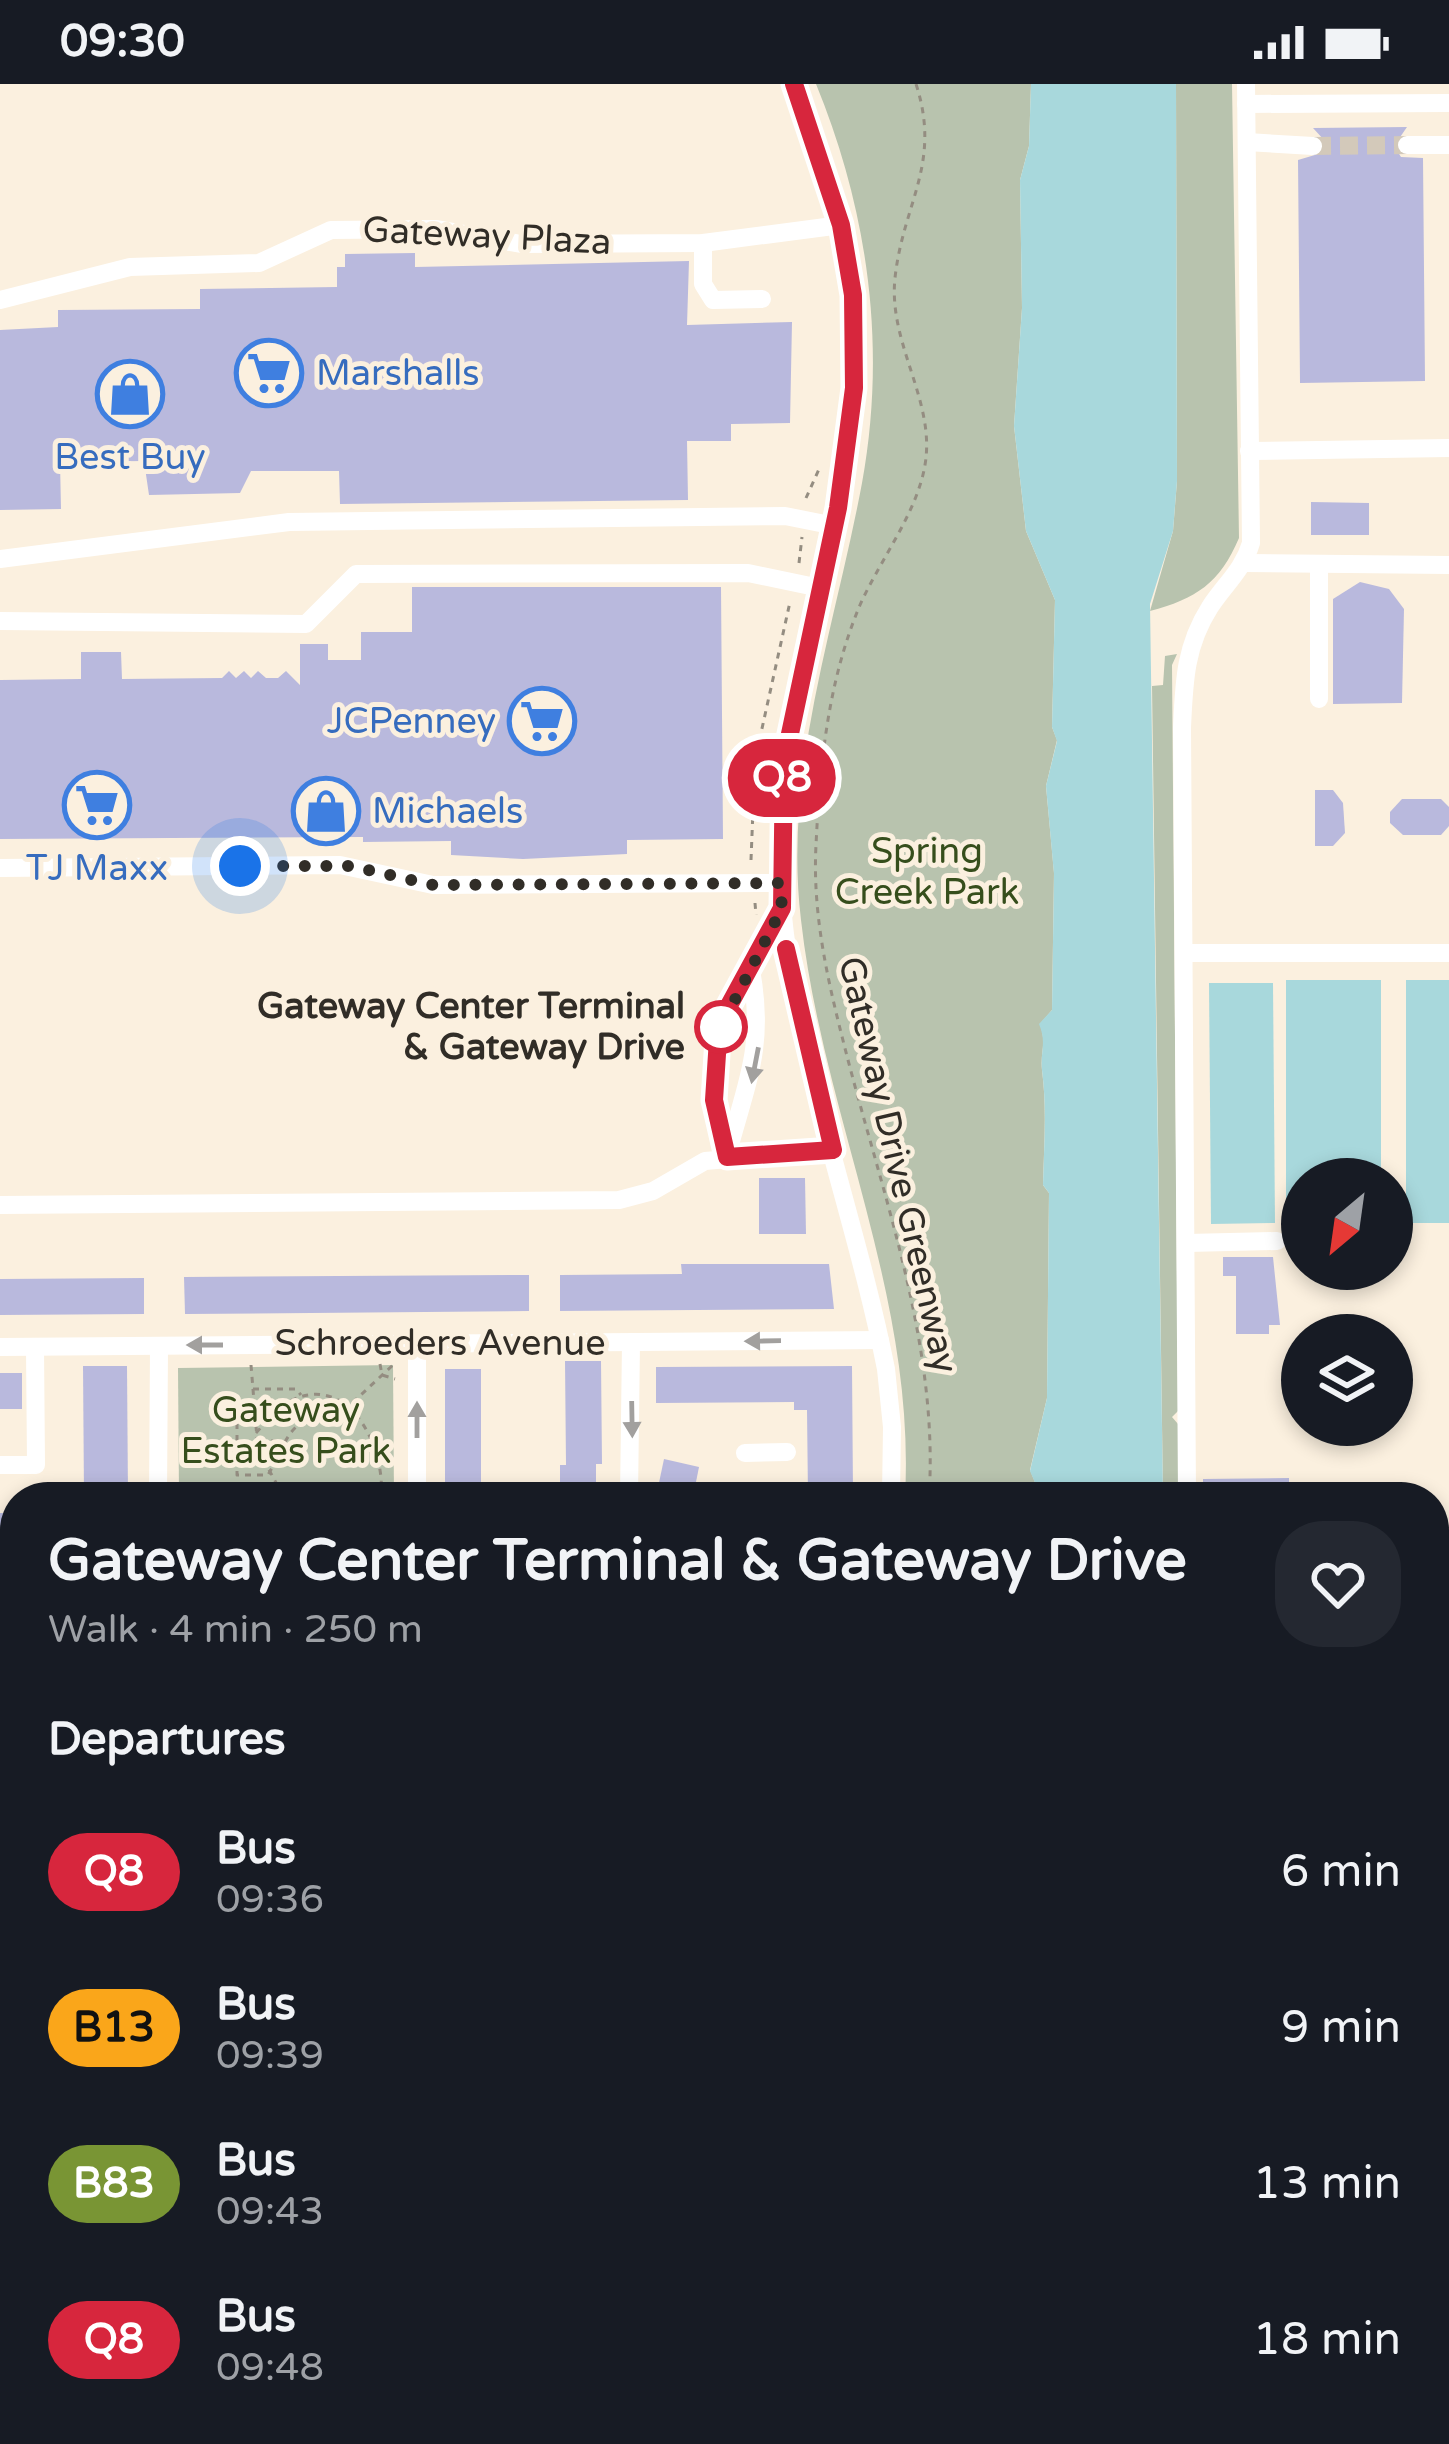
<!DOCTYPE html>
<meta charset="utf-8">
<style>
:root{--surface:#171b24;--page:#242831;--text:#f1f3f6;--muted:#9ea1a6}
body{margin:0;font-family:"Varela Round",sans-serif;background:var(--page);color:var(--text);height:100vh;display:flex;flex-direction:column;font-size:45px;white-space:nowrap}
*{box-sizing:border-box;margin:0}
p{font-size:39px;color:var(--muted)}
.icon{flex:none;width:66px;height:66px;fill:none;stroke:currentColor;stroke-width:2;stroke-linecap:round;stroke-linejoin:round}
.map{position:relative;flex:1;overflow:hidden}
.details{position:absolute;left:0px;top:1398px;width:1449px;height:963px;display:flex;flex-direction:column;background:var(--surface);border-radius:48px 48px 0 0;box-shadow:0 6px 18px #0003}
.details>*{flex:none}
.badge{padding:0 24px;border-radius:39px;font-size:42px;line-height:78px}
.needle{width:78px;rotate:209deg}
.buttons{position:absolute;left:1281px;top:1074px;display:grid;gap:24px}
.buttons a{display:grid;place-items:center;width:132px;height:132px;border-radius:50%;background:var(--surface);box-shadow:0 6px 18px #0003;font-size:60px}
.you{position:absolute;width:60px;height:60px;margin:-30px;border:9px solid #fff;border-radius:50%;background:#1a73e8;box-shadow:0 0 0 18px #1a73e833}
.map>.badge{position:absolute;translate:-50% -50%;box-shadow:0 0 0 6px #fff}
h2{padding:0 48px;font-size:45px;line-height:108px}
.round{display:grid;place-items:center;flex:none;width:126px;height:126px;border-radius:48px;background:var(--page)}
.headline{display:flex;align-items:center;justify-content:space-between;height:204px;padding:0 48px}
h1{font-size:57px;font-weight:700;line-height:90px}
ul{padding:0;list-style:none}
li{display:flex;align-items:center;gap:36px;height:156px;padding:0 48px}
li div{flex:1}
li b{display:block;font-size:45px}
li em{font-style:normal}
li .badge{min-width:132px;font-weight:700;text-align:center}
.status{display:flex;justify-content:space-between;align-items:center;height:84px;padding:0 60px;background:var(--surface);direction:ltr}
.status svg{height:33px;fill:currentColor}
.map>svg:first-child{display:block}
.green{fill:#b8c3ae}
.water{fill:#a8d8dc}
.building{fill:#b9b9dd}
.lines{fill:none;stroke-linecap:round;stroke-linejoin:round}
.minor-tunnel{stroke:#d3c9ba;stroke-width:18;stroke-dasharray:18 9;stroke-linecap:butt}
.path{stroke:#948d81;stroke-width:3;stroke-dasharray:6 6;stroke-linecap:butt}
.minor{stroke:#fff;stroke-width:18}
.major{stroke:#fff;stroke-width:24}
.oneway{fill:#a2a09e}
.line-casing{stroke:#fff;stroke-width:27}
.line{stroke:#d7263d;stroke-width:18}
.walk{stroke:#312d27;stroke-width:12;stroke-dasharray:0 21.6}
.stop-dot{fill:#fff;stroke:#d7263d;stroke-width:6}
.labels{text-anchor:middle;dominant-baseline:central;stroke-width:10;stroke-linejoin:round;paint-order:stroke}
.street-label{font-size:36px;fill:#312d27;stroke:#fbf0df}
.shop-label{font-size:36px;fill:#366cbe;stroke:#fbf0df;text-anchor:start}
.park-label{font-size:36px;fill:#364e1c;stroke:#fbf0df}
.stop-label{font-size:36px;font-weight:bold;fill:#312d27;stroke:#fbf0df;text-anchor:end}
</style>
<div class="status"><b>09:30</b><svg viewBox="0 0 49 12"><path d="M0 12V9h3v3zM5 12V6h3v6zM10 12V3h3v9zM15 12V0h3v12zM26 1h20v11H26zM47 4h2v5h-2z"/></svg></div>
<div class="map">
<svg width="1449" height="2360" viewBox="0 0 1449 2360">
<rect width="100%" height="100%" fill="#fbf0df"/>
<!-- green -->
<g class="green">
<path d="M816 0H1031L1029 62 1020 96 1022 224 1014 342 1026 447 1055 516 1052 643 1057 656 1046 702 1054 789 1052 926 1040 940C1047 959 1040 968 1042 986 1047 1024 1044 1062 1043 1101L1049 1109 1047 1314 1030 1386 1041 1413H905C916 1211 823 1032 801 836 783 686 835 544 862 399 887 262 868 127 816 0Z"/>
<path d="M1176 0H1232L1239 454C1220 499 1196 515 1150 527L1173 447 1177 397Z"/>
<path d="M1177 570 1172 581 1178 1327 1172 1333 1178 1340 1179 1413H1163L1152 602 1163 601 1165 572Z"/>
<path d="M393 1281 394 1413H179L178 1284Z"/>
</g>
<!-- water -->
<g class="water">
<path d="M1031 0H1176L1177 397 1173 447 1150 520 1163 1413H1041L1030 1387 1047 1314 1049 1109 1043 1101C1044 1062 1047 1024 1042 986 1040 968 1047 959 1039 940L1052 926 1054 790 1046 702 1057 657 1052 643 1055 516 1026 447 1014 342 1022 224 1020 96 1029 62Z"/>
<path d="M1286 896H1381V1095H1302V1140H1286Z"/>
<rect x="1406" y="896" width="43" height="243"/>
<path d="M1209 899H1273L1275 1139 1211 1140Z"/>
</g>
<!-- building -->
<g class="building">
<path d="M1407 43 1394 62 1401 73 1423 74 1425 297 1300 299 1298 76 1325 68V57L1313 44Z"/>
<path d="M415 169V183L689 177 687 241 792 238 790 339 731 340V357H687L688 416 340 420 339 387H251L240 409 149 411 144 377 60 378 61 425 0 426V246L58 243V226L200 225V205L337 203V183H345V170Z"/>
<path d="M1311 418 1369 419V451H1311Z"/>
<path d="M1360 498 1389 505 1404 525 1402 619 1333 620V515Z"/>
<path d="M412 503H721L723 755 627 756V770L523 775 451 771V757L363 758V753L0 755V596L81 595V568H121L122 595 222 594 229 587 236 594 244 587 251 594 258 587 266 594H278L286 587 300 601V560H328V576H361V548H412Z"/>
<path d="M1315 706H1333L1343 719 1345 749 1333 762H1315Z"/>
<path d="M1402 715H1441L1449 723V742L1441 751H1403L1390 739V728Z"/>
<path d="M759 1094H805L806 1150H759Z"/>
<path d="M1223 1173H1273L1280 1241H1269V1250H1236V1192H1223Z"/>
<path d="M681 1180H829L834 1225 560 1227V1191L682 1190Z"/>
<path d="M529 1191V1227L185 1230 184 1193Z"/>
<path d="M144 1194V1230L0 1231V1195Z"/>
<path d="M565 1277H601L602 1380H596V1413H560V1381H566Z"/>
<path d="M83 1282H127L128 1413H84Z"/>
<path d="M852 1282 853 1411 845 1413H808L807 1326H794V1318L656 1319V1283Z"/>
<rect x="445" y="1285" width="36" height="128"/>
<rect x="0" y="1289" width="22" height="36"/>
<path d="M664 1375 699 1383 693 1413H656Z"/>
<path d="M1289 1394V1413H1203V1395Z"/>
<rect x="0" y="1429" width="15" height="45"/>
<rect x="0" y="1575" width="15" height="45"/>
<rect x="1434" y="1810" width="15" height="138"/>
<path d="M15 1994V2044H0V1995Z"/>
<path d="M15 2138V2187L0 2188V2139Z"/>
<path d="M1449 2300V2351L1434 2345Z"/>
</g>
<g class="lines">
<!-- minor-tunnel -->
<path class="minor-tunnel" d="M1313 62 1407 61"/>
<!-- path -->
<g class="path">
<path d="M916 0C942 80 903 119 895 194 888 260 936 317 925 381 917 429 880 476 860 521 828 597 820 679 816 761 812 835 830 906 848 976 885 1118 939 1266 929 1413"/>
<path d="M806 414 820 383"/>
<path d="M799 479 802 453"/>
<path d="M751 776 755 676 790 518"/>
<path d="M755 819 756 831"/>
<path d="M380 1280 382 1291 395 1295"/>
<path d="M251 1281 258 1366 284 1413"/>
<path d="M253 1305H296L301 1311"/>
<path d="M251 1329H237V1391H268C287 1359 289 1327 336 1334L393 1281"/>
<path d="M256 1349C267 1337 275 1325 290 1317 350 1287 386 1365 381 1413"/>
<path d="M259 1357H279"/>
<path d="M252 1413 269 1397"/>
<path d="M0 2054H15"/>
<path d="M12 2286 13 2360"/>
<path d="M408 2346 423 2347V2360"/>
</g>
<!-- minor -->
<g class="minor">
<path d="M793 0C857 143 868 293 834 445 810 552 777 658 779 768 782 944 852 1113 886 1285L892 1343 891 1413"/>
<path d="M1246 20 1449 19"/>
<path d="M1247 58 1313 62"/>
<path d="M1407 61H1449"/>
<path d="M703 159V200L713 216 762 215"/>
<path d="M0 216 130 183 259 179 331 146 437 145 521 160 703 159 841 141"/>
<path d="M1249 367 1449 364"/>
<path d="M0 475 289 438 785 432 835 442"/>
<path d="M1245 479 1449 481"/>
<path d="M0 537 306 540 356 490 748 489 820 504"/>
<path d="M1319 615V484"/>
<path d="M0 784 340 781 433 801 780 799"/>
<path d="M1185 869H1449"/>
<path d="M728 1068C747 997 765 962 751 886"/>
<path d="M727 1073C696 954 733 930 780 829"/>
<path d="M0 1121 619 1116 653 1107 705 1077 833 1066"/>
<path d="M1187 1159 1277 1157"/>
<path d="M417 1260V1413"/>
<path d="M0 1263 880 1256"/>
<path d="M745 1369 787 1368"/>
<path d="M0 1381H36L35 1263"/>
<path d="M158 1413 159 1262"/>
<path d="M629 1413 631 1258"/>
<path d="M1187 1413 1182 644C1184 598 1185 562 1210 523 1225 500 1243 486 1251 459L1246 0"/>
<path d="M0 1513H15"/>
<path d="M0 1542H15"/>
<path d="M0 1977H15"/>
<path d="M1434 1996 1449 1995"/>
<path d="M1434 2073H1449"/>
<path d="M569 2346 570 2360"/>
<path d="M799 2346V2360"/>
<path d="M1015 2346V2360"/>
<path d="M1246 2346V2360"/>
</g>
<!-- major -->
<g class="major">
<path d="M1434 2213H1449"/>
<path d="M0 2226H15"/>
<path d="M1434 2249H1449"/>
<path d="M0 2261H15"/>
</g>
</g>
<!-- one-way arrows -->
<defs><path id="oneway-solid" d="M-6-.8H1V-3.2L6.5 0L1 3.2V.8H-6Z" transform="scale(3)"/></defs>
<g class="oneway">
<use href="#oneway-solid" transform="translate(755 981) rotate(101)"/>
<use href="#oneway-solid" transform="translate(763 1257) rotate(179)"/>
<use href="#oneway-solid" transform="translate(205 1261) rotate(180)"/>
<use href="#oneway-solid" transform="translate(632 1335) rotate(89)"/>
<use href="#oneway-solid" transform="translate(417 1336) rotate(-90)"/>
</g>
<g class="lines">
<!-- line casing -->
<g class="line-casing">
<path id="line" d="M786 865 833 1066 727 1073 714 1016 718 955 726 927 782 824 784 678 838 424 854 304 853 211 841 141 794 0"/>
</g>
<!-- line -->
<use href="#line" class="line"/>
<!-- walk -->
<path class="walk" d="M240 782H351L433 801 780 799 782 824 721 943"/>
</g>
<!-- icons -->
<defs>
<g id="supermarket-ring" transform="scale(3.45)"><circle r="9.5" fill="#fbf0df" stroke="#3f7fe0" stroke-width="1.5"/><path d="M-6-5.5h2.5l.6 2H6L4.5 2H-2.5L-4.4-4H-6ZM-1.5 3.2a1.3 1.3 0 1 0 .1 0ZM3 3.2a1.3 1.3 0 1 0 .1 0Z" fill="#3f7fe0"/></g>
<g id="shop-ring" transform="scale(3.45)"><circle r="9.5" fill="#fbf0df" stroke="#3f7fe0" stroke-width="1.5"/><path d="M-5-2.5h2.3a2.7 3.5 0 0 1 5.4 0H5L5.5 6h-11ZM-1.5-2.5h3a1.5 2.3 0 0 0-3 0Z" fill="#3f7fe0"/></g>
</defs>
<g fill-rule="evenodd">
<use href="#supermarket-ring" x="269" y="289"/>
<use href="#shop-ring" x="130" y="310"/>
<use href="#supermarket-ring" x="542" y="637"/>
<use href="#supermarket-ring" x="97" y="721"/>
<use href="#shop-ring" x="326" y="727"/>
</g>
<!-- markers -->
<circle class="stop-dot" cx="721" cy="943" r="24"/>
<g class="labels">
<!-- street labels -->
<g class="street-label">
<text transform="translate(487 152) rotate(3)">Gateway Plaza</text>
<text transform="translate(898 1081) rotate(77)">Gateway Drive Greenway</text>
<text x="440" y="1259">Schroeders Avenue</text>
</g>
<!-- shop labels -->
<g class="shop-label">
<text x="316" y="289">Marshalls</text>
<text x="130" y="373" text-anchor="middle">Best Buy</text>
<text x="496" y="637" text-anchor="end">JCPenney</text>
<text x="372" y="727">Michaels</text>
<text x="97" y="784" text-anchor="middle">TJ Maxx</text>
</g>
<!-- park labels -->
<g class="park-label">
<text x="927" y="767">Spring<tspan x="927" dy="41">Creek Park</tspan></text>
<text x="286" y="1326">Gateway<tspan x="286" dy="41">Estates Park</tspan></text>
</g>
<!-- stop labels -->
<g class="stop-label">
<text x="685" y="922">Gateway Center Terminal<tspan x="685" dy="41">&amp; Gateway Drive</tspan></text>
</g>
</g>
</svg>
<div class="buttons">
<a><svg class="needle" viewBox="-14 -14 28 28"><path d="M0-13l5 13h-10z" fill="#e53935"/><path d="M0 13l5-13h-10z" fill="#9ea1a6"/></svg></a>
<a><svg class="icon" aria-label="layers" viewBox="0 0 24 24"><path d="M12 4l9 5-9 5-9-5zM3 14l9 5 9-5"/></svg></a>
</div>
<div class="you" style="left:240px;top:782px"></div>
<b class="badge" style="left:782px;top:694px;background:#d7263d;color:#fff">Q8</b>
<section class="details">
<div class="headline"><div><h1>Gateway Center Terminal &amp; Gateway Drive</h1><p>Walk · 4 min · 250 m</p></div><a class="round"><svg class="icon" aria-label="heart" viewBox="0 0 24 24"><path d="M12 20l-8-8c-3-5 5-10 8-4 3-6 11-1 8 4z"/></svg></a></div>
<h2>Departures</h2>
<ul>
<li><span class="badge" style="background:#d7263d;color:#fff">Q8</span><div><b>Bus</b><p>09:36</p></div><em>6 min</em></li>
<li><span class="badge" style="background:#faa61a;color:#111">B13</span><div><b>Bus</b><p>09:39</p></div><em>9 min</em></li>
<li><span class="badge" style="background:#799534;color:#fff">B83</span><div><b>Bus</b><p>09:43</p></div><em>13 min</em></li>
<li><span class="badge" style="background:#d7263d;color:#fff">Q8</span><div><b>Bus</b><p>09:48</p></div><em>18 min</em></li>
</ul>
</section>
</div>
